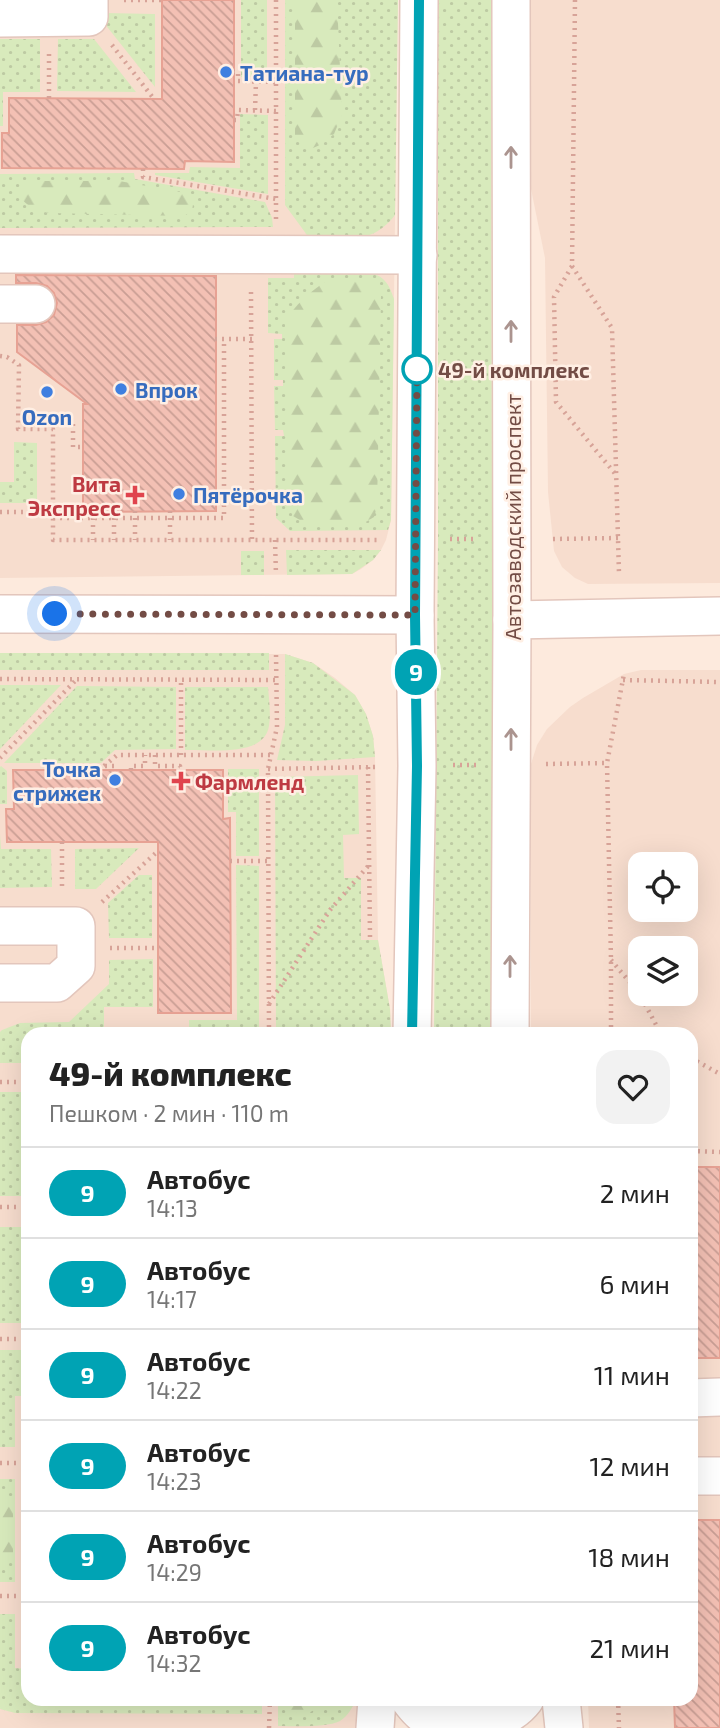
<!DOCTYPE html>
<html lang="ru">
<meta charset="utf-8">
<style>
:root{--surface:#fff;--page:#f2f2f2;--text:#222;--muted:#767676;--line:#e0e0e0}
body{margin:0;font-family:"Exo 2",sans-serif;background:var(--page);color:var(--text);height:100vh;display:flex;flex-direction:column;font-size:26px;white-space:nowrap}
*{box-sizing:border-box;margin:0}
p{font-size:23px;color:var(--muted)}
.icon{flex:none;width:38px;height:38px;fill:none;stroke:currentColor;stroke-width:2;stroke-linecap:round;stroke-linejoin:round}
.map{position:relative;flex:1;overflow:hidden}
.drawer{position:absolute;left:21px;top:1027px;width:677px;height:679px;display:flex;flex-direction:column;background:var(--surface);border-radius:21px;box-shadow:0 7px 28px #0002}
.drawer>*{flex:none}
.badge{padding:0 14px;border-radius:23px;font-size:24px;line-height:46px}
.buttons{position:absolute;left:628px;top:852px;display:grid;gap:14px}
.buttons a{display:grid;place-items:center;width:70px;height:70px;border-radius:14px;background:var(--surface);box-shadow:0 7px 28px #0002;font-size:35px}
.you{position:absolute;width:35px;height:35px;margin:-18px;border:5px solid #fff;border-radius:50%;background:#1a73e8;box-shadow:0 0 0 10px #1a73e833}
.map>.badge{position:absolute;translate:-50% -50%;box-shadow:0 0 0 4px #fff}
.round{display:grid;place-items:center;flex:none;width:74px;height:74px;border-radius:21px;background:var(--page)}
.head{display:flex;align-items:center;justify-content:space-between;height:119px;padding:0 28px}
h1{font-size:33px;font-weight:800;line-height:52px}
ul{padding:0;list-style:none}
li{display:flex;align-items:center;gap:21px;height:91px;padding:0 28px;border-top:2px solid var(--line)}
li div{flex:1}
li b{display:block;font-size:26px}
li em{font-style:normal}
li .badge{min-width:77px;font-weight:700;text-align:center}
.map>svg:first-child{display:block}
.residential{fill:#f7ddce;fill-rule:evenodd}
.grass{fill:url(#grass-dots)}
.forest{fill:url(#forest-firs)}
.building{fill:url(#building-back-hatch);stroke:#e7a294;stroke-width:2}
.lines{fill:none;stroke-linecap:round;stroke-linejoin:round}
.minor-casing{stroke:#e3c6bc;stroke-width:40}
.path{stroke:#d7a398;stroke-width:4.5;stroke-dasharray:2 5;stroke-linecap:butt}
.minor{stroke:#fff;stroke-width:37}
.oneway{stroke:#ab948f}
.line-casing{stroke:#fff;stroke-width:16}
.line{stroke:#00a3b4;stroke-width:10}
.walk{stroke:#734c45;stroke-width:7;stroke-dasharray:0 12.6}
.shop-dot{fill:#3f7fe0;stroke:#ffefe4;stroke-width:2.5}
.stop-dot{fill:#fff;stroke:#00a3b4;stroke-width:3.5}
.health-dot{fill:#e0444e;stroke:#ffefe4;stroke-width:2.5}
.labels{text-anchor:middle;dominant-baseline:central;stroke-width:5;stroke-linejoin:round;paint-order:stroke}
.shop-label{font-size:21px;font-weight:bold;fill:#366cbe;stroke:#ffefe4;text-anchor:start}
.stop-label{font-size:21px;font-weight:bold;fill:#734c45;stroke:#ffefe4;text-anchor:start}
.health-label{font-size:21px;font-weight:bold;fill:#be3a42;stroke:#ffefe4;text-anchor:end}
.street-label{font-size:21px;fill:#734c45;stroke:#ffefe4}
</style>
<div class="map">
<svg width="720" height="1728" viewBox="0 0 720 1728">
<defs>
<pattern id="grass-dots" width="8" height="8" patternUnits="userSpaceOnUse" patternTransform="scale(1.75)"><rect width="8" height="8" fill="#d8eabc"/><path d="M2 2h.1M6 6h.1" fill="none" stroke="#bdcaa3" stroke-width="1.8" stroke-linecap="round"/></pattern>
<pattern id="forest-firs" width="22" height="20" patternUnits="userSpaceOnUse" patternTransform="scale(1.75)"><rect width="22" height="20" fill="#d8eabc"/><path d="M5 1l3.5 6h-7zM16 11l3.5 6h-7z" fill="#bdcaa3"/></pattern>
<pattern id="building-back-hatch" width="6" height="6" patternUnits="userSpaceOnUse" patternTransform="scale(1.75)"><rect width="6" height="6" fill="#f3c0b4"/><path d="M-1 5l2 2M0 0l6 6M5-1l2 2" fill="none" stroke="#c99e94"/></pattern>
</defs>
<rect width="100%" height="100%" fill="#fdeadd"/>
<!-- residential -->
<g class="residential">
<path d="M0 0H398L391 520 386 540 381 550 373 560 361 569 352 574 0 578Z"/>
<path d="M530 0H720V583L588 584 575 578 562 567 554 551 548 492 545 258 530 184Z"/>
<path d="M0 653 285 654 313 663 335 678 355 695 366 714 373 736 375 757 378 940 390 1009 391 1034H28V1699H357L356 1728H0Z"/>
<path d="M641 670H720V1728H589L588 1699H691V1034H531V764L537 745 547 729 570 707 583 698 624 674ZM640 864H686V910H640ZM640 948H686V994H640Z"/>
</g>
<!-- grass -->
<g class="grass">
<rect x="241" y="0" width="26" height="77"/>
<path d="M285 0H398L395 215C372 245 348 238 313 238L307 235 285 205Z"/>
<path d="M438 0H491L493 1034H434L438 539Z"/>
<path d="M104 13 155 14V87L104 23Z"/>
<path d="M0 39H40V92H3V126H0Z"/>
<path d="M58 39H94L136 92 57 91Z"/>
<path d="M240 114 268 115V194L155 175V173H189L190 167 240 168Z"/>
<path d="M134 173 135 179 265 202 272 218 273 227 0 228V174Z"/>
<path d="M294 271H364C383 275 388 281 394 299L391 520 388 530 290 531 276 518 275 436H284L283 430H275L274 386H283V380H274V339H282V334L268 333V278H294Z"/>
<path d="M14 442 37 443V503H0V482H14Z"/>
<path d="M286 550H381L373 560 352 574 287 575Z"/>
<rect x="241" y="551" width="23" height="24"/>
<rect x="0" y="653" width="269" height="17"/>
<path d="M285 654 313 663 355 695 366 714 373 736 375 757 316 761 277 760 285 725Z"/>
<path d="M0 685H61L0 749Z"/>
<path d="M77 686 176 687V749L115 750 101 763H4Z"/>
<path d="M185 687H268C269 699 271 714 269 726 264 758 208 749 185 750Z"/>
<path d="M1 766 7 771V804H0V767Z"/>
<path d="M228 769H259V856H236V812H228Z"/>
<path d="M358 775 359 834 343 835 344 878H361V940H378L390 1009 391 1034H276L275 777Z"/>
<path d="M0 834 1 849H51L52 887 0 888Z"/>
<path d="M139 848 96 889H75V849Z"/>
<path d="M236 865 259 866V1034H189V1020H237Z"/>
<path d="M139 875H152V938H109L108 903Z"/>
<path d="M153 959V1007H104V1034H28V1063H0V1032L2 1030 20 1023 69 1022 109 984V960Z"/>
<rect x="0" y="1092" width="28" height="104"/>
<rect x="0" y="1227" width="28" height="96"/>
<path d="M0 1350H28V1396H15V1447H0Z"/>
<rect x="0" y="1479" width="15" height="103"/>
<path d="M0 1614H15V1668L28 1669V1699H262V1714L15 1713 0 1709Z"/>
<path d="M278 1699H357C352 1708 348 1716 340 1721 326 1728 294 1726 278 1726Z"/>
<path d="M436 1699H498L483 1710H456Z"/>
</g>
<!-- forest -->
<g class="forest">
<path d="M295 0H337L342 115 334 134 322 144 313 148 303 144 295 135Z"/>
<path d="M31 181H119L180 192 189 196 193 204 192 211 184 216 48 213C36 209 24 206 19 194L23 186Z"/>
<path d="M326 281H367L376 286 381 295 377 507 374 517 364 523H305L293 516 287 503 285 323C295 304 309 293 326 281Z"/>
<path d="M0 1496 8 1498 13 1504V1556L9 1563 4 1566 0 1564Z"/>
<path d="M136 1699H199L177 1706 146 1705Z"/>
<path d="M287 1699H322C313 1713 309 1716 292 1712L287 1703Z"/>
</g>
<!-- building -->
<g class="building">
<path d="M162 0H234V162L185 161 184 169 2 168V133H9V98L162 99Z"/>
<path d="M16 275 216 276V511L83 512V404H87L17 352V325H36L46 322 54 315 57 303 54 293 47 286 36 283H16Z"/>
<path d="M13 770H223V819L230 818 231 1013H158V842H7L6 809H14Z"/>
<rect x="691" y="1167" width="29" height="191"/>
<path d="M691 1520H720V1728H675L674 1699H691Z"/>
</g>
<g class="lines">
<!-- minor casing -->
<g class="minor-casing">
<g id="minor">
<path d="M0 18 89 17V0"/>
<path d="M0 254 418 255"/>
<path d="M0 304H36"/>
<path d="M0 614 415 615"/>
<path d="M512 620 720 616"/>
<path d="M0 926H76V966L57 983H0"/>
<path d="M412 1034 417 766 415 615 419 0"/>
<path d="M510 1034 512 620 511 0"/>
<path d="M691 1398 720 1397"/>
<path d="M691 1476H720"/>
<path d="M409 1699C414 1705 418 1711 424 1715 455 1728 503 1728 525 1699"/>
<path d="M561 1699 564 1728"/>
<path d="M375 1728 377 1699"/>
</g>
</g>
<!-- path -->
<g class="path">
<path d="M124 0H162"/>
<path d="M276 0V220"/>
<path d="M575 0 572 266 612 328 619 574"/>
<path d="M112 45 154 99"/>
<path d="M233 72H238V81L275 82"/>
<path d="M49 98V53"/>
<path d="M255 110 256 82"/>
<path d="M234 120H237L238 110 276 111"/>
<path d="M143 169V177L276 199"/>
<path d="M572 266 554 297 556 402 617 476"/>
<path d="M251 292 252 540"/>
<path d="M215 339H252"/>
<path d="M0 356 7 357 19 365 18 429H53V540H381"/>
<path d="M53 423H73V447H82"/>
<path d="M93 511V540"/>
<path d="M114 511V540"/>
<path d="M135 511V540"/>
<path d="M170 511V540"/>
<path d="M0 512H53"/>
<path d="M53 518H224V339"/>
<path d="M450 539H476"/>
<path d="M553 539 619 538"/>
<path d="M275 540 276 575"/>
<path d="M0 679 277 680"/>
<path d="M623 680 720 682"/>
<path d="M155 755V766H180L181 770"/>
<path d="M181 755V679"/>
<path d="M0 758 76 680"/>
<path d="M546 764 607 763"/>
<path d="M453 765H476"/>
<path d="M104 766 117 755H271"/>
<path d="M105 766H115V770"/>
<path d="M368 767 370 937"/>
<path d="M268 769 375 767"/>
<path d="M131 770V766H145V755"/>
<path d="M62 842V890"/>
<path d="M230 861H268"/>
<path d="M102 902 158 851"/>
<path d="M110 948H158"/>
<path d="M611 960 639 993 661 1034"/>
<path d="M269 1004 330 910 369 865"/>
<path d="M269 1034 268 769 277 727 276 653"/>
<path d="M611 1034V960L607 763 624 674"/>
<path d="M691 1058 720 1074"/>
<path d="M0 1082H28"/>
<path d="M691 1151 720 1152"/>
<path d="M0 1207H28"/>
<path d="M0 1339H28"/>
<path d="M0 1463H22"/>
<path d="M0 1596H22"/>
<path d="M618 1699 619 1728"/>
<path d="M269 1728 270 1699"/>
</g>
<!-- minor -->
<use href="#minor" class="minor"/>
</g>
<!-- one-way arrows -->
<defs><path id="oneway-shaft" d="M-6 0H5M1.5-3L5.5 0L1.5 3" fill="none" stroke-width="1.6" stroke-linecap="round" stroke-linejoin="round" transform="scale(1.75)"/></defs>
<g class="oneway">
<use href="#oneway-shaft" transform="translate(511 157) rotate(-90)"/>
<use href="#oneway-shaft" transform="translate(511 331) rotate(-90)"/>
<use href="#oneway-shaft" transform="translate(511 739) rotate(-90)"/>
<use href="#oneway-shaft" transform="translate(510 966) rotate(-90)"/>
</g>
<g class="lines">
<!-- line casing -->
<g class="line-casing">
<path id="line" d="M412 1034 417 766 415 615 419 0"/>
</g>
<!-- line -->
<use href="#line" class="line"/>
<!-- walk -->
<path class="walk" d="M55 614 415 615 417 366V369"/>
</g>
<!-- markers -->
<g class="shop-dot">
<circle cx="226" cy="72" r="7"/>
<circle cx="121" cy="389" r="7"/>
<circle cx="47" cy="392" r="7"/>
<circle cx="179" cy="494" r="7"/>
<circle cx="115" cy="780" r="7"/>
</g>
<circle class="stop-dot" cx="417" cy="369" r="14"/>
<g class="health-dot">
<path d="M131.5 484.5h7v7h7v7h-7v7h-7v-7h-7v-7h7z"/>
<path d="M177.5 770.5h7v7h7v7h-7v7h-7v-7h-7v-7h7z"/>
</g>
<g class="labels">
<!-- shop labels -->
<g class="shop-label">
<text x="240" y="72">Татиана-тур</text>
<text x="135" y="389">Впрок</text>
<text x="47" y="416" text-anchor="middle">Ozon</text>
<text x="193" y="494">Пятёрочка</text>
<text x="101" y="768" text-anchor="end">Точка<tspan x="101" dy="24">стрижек</tspan></text>
</g>
<!-- stop labels -->
<g class="stop-label">
<text x="438" y="369">49-й комплекс</text>
</g>
<!-- health labels -->
<g class="health-label">
<text x="121" y="483">Вита<tspan x="121" dy="24">Экспресс</tspan></text>
<text x="195" y="781" text-anchor="start">Фармленд</text>
</g>
<!-- street labels -->
<g class="street-label">
<text transform="translate(512 517) rotate(-90)">Автозаводский проспект</text>
</g>
</g>
</svg>
<div class="buttons">
<a><svg class="icon" aria-label="locate" viewBox="0 0 24 24"><circle cx="12" cy="12" r="6"/><path d="M12 2v4M12 18v4M2 12h4M18 12h4"/></svg></a>
<a><svg class="icon" aria-label="layers" viewBox="0 0 24 24"><path d="M12 4l9 5-9 5-9-5zM3 14l9 5 9-5"/></svg></a>
</div>
<div class="you" style="left:55px;top:614px"></div>
<b class="badge" style="left:416px;top:672px;background:#00a3b4;color:#fff">9</b>
<section class="drawer">
<div class="head"><div><h1>49-й комплекс</h1><p>Пешком · 2 мин · 110 m</p></div><a class="round"><svg class="icon" aria-label="heart" viewBox="0 0 24 24"><path d="M12 20l-8-8c-3-5 5-10 8-4 3-6 11-1 8 4z"/></svg></a></div>
<ul>
<li><span class="badge" style="background:#00a3b4;color:#fff">9</span><div><b>Автобус</b><p>14:13</p></div><em>2 мин</em></li>
<li><span class="badge" style="background:#00a3b4;color:#fff">9</span><div><b>Автобус</b><p>14:17</p></div><em>6 мин</em></li>
<li><span class="badge" style="background:#00a3b4;color:#fff">9</span><div><b>Автобус</b><p>14:22</p></div><em>11 мин</em></li>
<li><span class="badge" style="background:#00a3b4;color:#fff">9</span><div><b>Автобус</b><p>14:23</p></div><em>12 мин</em></li>
<li><span class="badge" style="background:#00a3b4;color:#fff">9</span><div><b>Автобус</b><p>14:29</p></div><em>18 мин</em></li>
<li><span class="badge" style="background:#00a3b4;color:#fff">9</span><div><b>Автобус</b><p>14:32</p></div><em>21 мин</em></li>
</ul>
</section>
</div>
